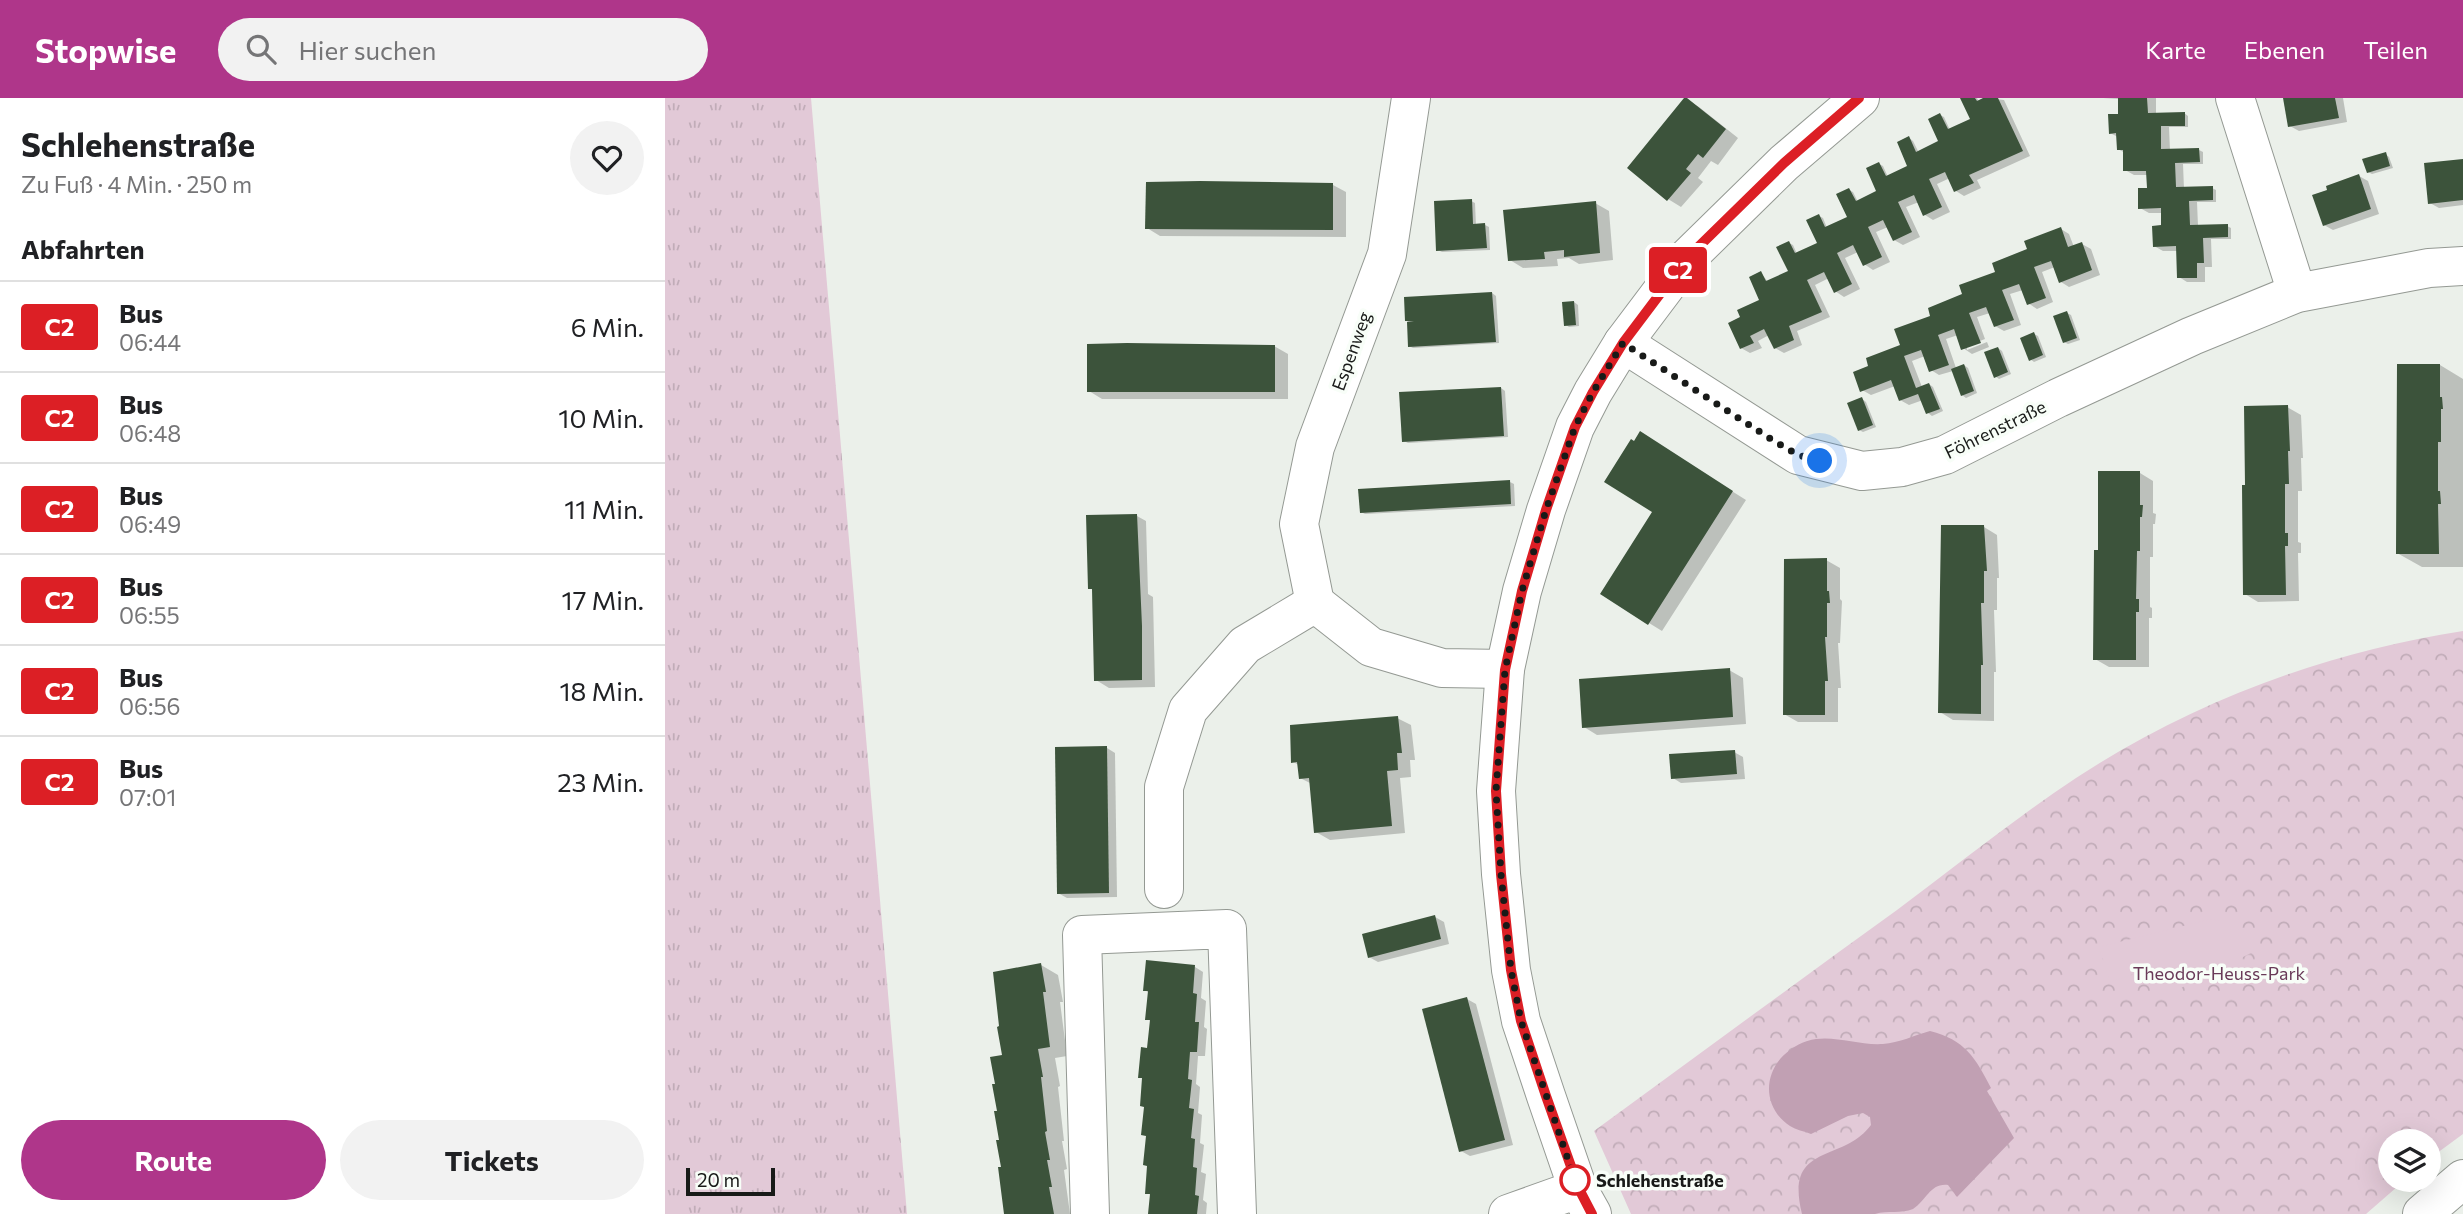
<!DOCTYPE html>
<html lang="de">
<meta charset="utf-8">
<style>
:root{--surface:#fff;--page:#f2f2f2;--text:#202124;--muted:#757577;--line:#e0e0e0;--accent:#af368a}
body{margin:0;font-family:Commissioner,sans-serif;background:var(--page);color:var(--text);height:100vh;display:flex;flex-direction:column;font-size:26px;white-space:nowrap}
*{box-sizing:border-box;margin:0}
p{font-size:23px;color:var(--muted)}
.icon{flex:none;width:38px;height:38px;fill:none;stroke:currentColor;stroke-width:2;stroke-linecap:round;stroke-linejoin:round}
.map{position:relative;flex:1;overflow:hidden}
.details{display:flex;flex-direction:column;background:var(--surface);width:665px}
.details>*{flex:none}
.badge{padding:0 14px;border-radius:5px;font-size:24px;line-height:46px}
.controls{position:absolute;left:1713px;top:1031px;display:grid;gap:14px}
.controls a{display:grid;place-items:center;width:63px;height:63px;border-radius:50%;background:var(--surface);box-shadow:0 7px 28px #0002;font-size:35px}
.scale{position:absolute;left:21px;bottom:18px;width:89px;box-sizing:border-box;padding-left:7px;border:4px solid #181a18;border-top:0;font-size:19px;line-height:24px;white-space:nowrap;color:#181a18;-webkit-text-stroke:5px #f8fef8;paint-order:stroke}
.you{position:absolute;width:35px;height:35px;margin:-18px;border:5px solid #fff;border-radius:50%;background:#1a73e8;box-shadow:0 0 0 10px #1a73e833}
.map>.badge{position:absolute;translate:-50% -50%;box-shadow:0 0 0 4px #fff}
h2{padding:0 21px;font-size:26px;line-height:63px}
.round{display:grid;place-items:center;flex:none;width:74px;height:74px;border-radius:37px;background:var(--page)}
.head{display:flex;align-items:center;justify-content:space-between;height:119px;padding:0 21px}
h1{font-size:33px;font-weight:700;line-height:52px}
.primary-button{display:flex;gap:14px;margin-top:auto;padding:14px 21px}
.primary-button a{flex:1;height:80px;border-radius:42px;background:var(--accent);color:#fff;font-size:28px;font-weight:700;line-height:80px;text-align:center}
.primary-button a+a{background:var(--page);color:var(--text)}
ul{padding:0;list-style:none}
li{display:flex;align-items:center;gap:21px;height:91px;padding:0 21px;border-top:2px solid var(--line)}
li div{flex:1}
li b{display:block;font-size:26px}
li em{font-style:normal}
li .badge{min-width:77px;font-weight:700;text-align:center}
header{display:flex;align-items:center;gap:42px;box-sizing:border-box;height:98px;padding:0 35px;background:var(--accent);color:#fff}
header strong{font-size:33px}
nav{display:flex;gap:38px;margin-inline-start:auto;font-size:24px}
.search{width:490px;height:63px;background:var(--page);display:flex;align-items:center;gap:18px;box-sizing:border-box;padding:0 24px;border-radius:38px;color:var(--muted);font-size:26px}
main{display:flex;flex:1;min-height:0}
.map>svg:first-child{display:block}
.grass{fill:url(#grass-tufts)}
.park{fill:url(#park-crowns)}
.pitch{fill:#e2c9d7}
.water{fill:#c1a0b3}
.shadow{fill:#0003}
.building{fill:#3c533b}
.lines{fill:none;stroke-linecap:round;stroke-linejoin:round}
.minor-casing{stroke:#949993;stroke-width:40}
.minor{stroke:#fff;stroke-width:38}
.line-casing{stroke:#fff;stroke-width:16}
.line{stroke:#dc1f25;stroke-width:10}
.walk{stroke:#181a18;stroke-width:7;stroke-dasharray:0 12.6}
.stop-dot{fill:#fff;stroke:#dc1f25;stroke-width:3.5}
.labels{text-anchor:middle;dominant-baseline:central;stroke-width:7;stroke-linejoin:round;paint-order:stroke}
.street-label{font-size:18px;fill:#181a18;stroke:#f8fef8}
.park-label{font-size:18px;fill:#693a58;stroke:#f8fef8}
.stop-label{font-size:18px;font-weight:bold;fill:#181a18;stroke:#f8fef8;text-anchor:start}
</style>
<header>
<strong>Stopwise</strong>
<div class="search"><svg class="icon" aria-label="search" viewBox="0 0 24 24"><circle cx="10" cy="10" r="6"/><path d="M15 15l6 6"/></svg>Hier suchen</div>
<nav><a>Karte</a><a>Ebenen</a><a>Teilen</a></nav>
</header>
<main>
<section class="details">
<div class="head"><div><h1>Schlehenstraße</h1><p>Zu Fuß · 4 Min. · 250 m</p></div><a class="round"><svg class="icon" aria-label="heart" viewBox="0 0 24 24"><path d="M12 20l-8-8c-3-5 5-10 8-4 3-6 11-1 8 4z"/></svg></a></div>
<h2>Abfahrten</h2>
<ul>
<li><span class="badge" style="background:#dc1f25;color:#fff">C2</span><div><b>Bus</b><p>06:44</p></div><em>6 Min.</em></li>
<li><span class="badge" style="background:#dc1f25;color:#fff">C2</span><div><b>Bus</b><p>06:48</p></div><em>10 Min.</em></li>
<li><span class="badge" style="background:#dc1f25;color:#fff">C2</span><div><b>Bus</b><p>06:49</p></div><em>11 Min.</em></li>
<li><span class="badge" style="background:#dc1f25;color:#fff">C2</span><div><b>Bus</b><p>06:55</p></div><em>17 Min.</em></li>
<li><span class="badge" style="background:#dc1f25;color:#fff">C2</span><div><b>Bus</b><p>06:56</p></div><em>18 Min.</em></li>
<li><span class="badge" style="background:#dc1f25;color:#fff">C2</span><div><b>Bus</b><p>07:01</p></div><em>23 Min.</em></li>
</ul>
<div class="primary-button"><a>Route</a><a>Tickets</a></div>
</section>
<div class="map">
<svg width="1798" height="1116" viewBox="0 0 1798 1116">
<defs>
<pattern id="grass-tufts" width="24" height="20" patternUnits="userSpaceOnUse" patternTransform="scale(1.75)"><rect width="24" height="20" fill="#e2c9d7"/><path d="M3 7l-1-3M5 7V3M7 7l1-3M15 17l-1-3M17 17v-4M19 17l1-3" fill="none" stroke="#c1acb8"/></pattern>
<pattern id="park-crowns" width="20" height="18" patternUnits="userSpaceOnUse" patternTransform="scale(1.75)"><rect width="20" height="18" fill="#e2c9d7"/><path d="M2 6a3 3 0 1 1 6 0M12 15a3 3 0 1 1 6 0" fill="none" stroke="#c1acb8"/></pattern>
</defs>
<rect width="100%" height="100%" fill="#ebf0ea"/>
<!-- grass -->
<path class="grass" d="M0 0H146L242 1116H0Z"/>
<!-- park -->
<path class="park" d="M1798 533V1036L1764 1061V1043H1726V1082H1740L1701 1116H966L929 1033C1030 959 1131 885 1232 812 1291 768 1349 721 1411 680 1527 604 1661 554 1798 533Z"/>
<!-- pitch -->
<path class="pitch" d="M1546 821 1554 823 1588 854 1500 898 1487 873 1481 872 1445 884 1434 849Z"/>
<!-- water -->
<path class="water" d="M1265 933C1300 942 1310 959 1326 990L1322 993 1349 1040 1292 1099 1283 1087C1265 1085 1262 1102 1248 1111 1236 1116 1223 1112 1210 1116H1137C1119 1044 1177 1066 1206 1027L1205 1019 1198 1015 1183 1018 1146 1036C1139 1033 1131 1032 1125 1028 1096 1009 1098 971 1125 952 1155 929 1185 948 1218 946 1234 945 1250 937 1265 933Z"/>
<!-- shadow -->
<g class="shadow">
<path d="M1297 0H1312L1314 4 1322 0 1339 2 1365 58 1312 82 1316 90 1299 98 1291 93 1285 80 1272 86 1285 114 1268 122 1260 117 1254 104 1241 109 1255 139 1238 147 1229 142 1223 129 1211 134 1225 164 1208 172 1199 166 1193 154 1180 160 1195 191 1179 199 1170 193 1164 180 1150 187 1165 219 1132 233 1137 247 1119 255 1110 250 1104 237 1093 243 1097 250 1085 255 1076 250 1078 220 1096 202V175L1103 184 1125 174 1124 145 1128 147 1132 156 1156 145 1154 118 1158 120 1162 130 1184 120V92L1188 94 1193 104 1215 93 1214 66 1218 68 1223 79 1245 69 1244 40 1248 43 1254 55 1278 44 1275 17 1279 19 1285 32 1307 21Z"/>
<path d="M1438 0H1491V16L1519 15 1523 18V29H1504L1505 53 1534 52 1538 54V66H1518L1519 91 1547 90 1551 92V104H1532L1533 128H1562L1566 130V141H1546L1547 169H1540V184H1522L1514 179 1513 153H1498L1489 148 1498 129V115H1484L1475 110 1483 92V77H1469L1460 72V55L1453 51V39L1445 35 1455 17V1Z"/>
<path d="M1620 0H1678L1682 24 1634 33 1625 28Z"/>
<path d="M1021 1 1034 9 1073 40 1053 67 1046 63 1033 80 1038 84 1016 109 1003 101Z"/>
<path d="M1720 56 1724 59 1728 70 1707 76 1703 74Z"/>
<path d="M1798 63V107L1774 110 1765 105Z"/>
<path d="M1694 78 1703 83 1714 116 1668 132 1659 127Z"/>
<path d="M668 87 681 94V139L495 138 482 130Z"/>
<path d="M806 103 810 105 811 128 820 127 824 129 825 152 777 154 773 152Z"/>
<path d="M930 105 944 113 948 162 914 166 904 160 892 161 893 168 858 170 845 162Z"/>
<path d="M1396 131 1404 136 1409 149 1417 146 1426 151 1435 177 1404 189 1396 184 1390 169 1377 174 1388 204 1372 211 1363 205 1358 192 1345 196 1356 227 1339 233 1330 228 1325 215 1312 219 1320 241 1302 248V252L1322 244 1324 249 1307 256 1298 250 1293 237 1281 241 1291 270 1299 267 1303 270 1312 295 1301 300 1297 297 1288 273 1274 277 1266 272 1260 258 1247 263 1257 289 1264 286 1268 289 1278 313 1267 318 1263 315 1258 302 1244 307 1235 302 1230 288 1206 297 1197 292 1206 269 1237 248 1268 219Z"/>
<path d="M827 195 831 198 834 245 748 250 744 248 741 200Z"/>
<path d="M909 204 913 207 914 228 904 229 901 227Z"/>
<path d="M1402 215 1406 217 1415 242 1403 246 1399 244Z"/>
<path d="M1369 236 1373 238 1381 259 1369 264 1365 261Z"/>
<path d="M609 248 623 256V301H437L424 293Z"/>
<path d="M1333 250 1337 253 1346 276 1334 281 1330 278Z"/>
<path d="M1775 267 1798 281V469H1757L1732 455Z"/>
<path d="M836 290 840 293 843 339 743 345 739 343Z"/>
<path d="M1197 301 1201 304 1211 329 1198 334 1194 332Z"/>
<path d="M1622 309 1636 317 1638 360H1636L1637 393H1633V444L1636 445V455H1633L1634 503 1593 504 1580 496 1582 389Z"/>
<path d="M984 341 1081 402 997 533 984 525 989 413Z"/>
<path d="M1435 375H1475L1488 383V415L1491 416 1490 426H1488V459H1485V509L1487 510V520H1484V569H1444L1430 561 1435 454Z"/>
<path d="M845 384 849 386 850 408 700 416 696 414Z"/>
<path d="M472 418 481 423 483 496 488 499 490 589 444 590 431 582 429 492 424 490Z"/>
<path d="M1319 429 1332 437 1334 480H1332V512H1329L1331 574H1329V623L1288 622 1275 614Z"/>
<path d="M1161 462 1175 470V501L1177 503 1175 545H1173L1176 590H1173V624H1133L1119 616Z"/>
<path d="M1064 572 1078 580 1081 626 932 637 919 629Z"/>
<path d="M732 620 746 627 750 662H745L746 679 735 680 740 735 665 742 651 734 647 686 635 680 634 667 628 664Z"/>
<path d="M442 650 450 655 452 799 402 800 393 795Z"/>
<path d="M1069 654 1078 659 1080 681 1016 685 1008 680Z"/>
<path d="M770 819 779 824 784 846 713 864 704 859Z"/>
<path d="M376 867 393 877 398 904H395L402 958 390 960 395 988 393 989 399 1043H397L402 1071 399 1072 405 1116H341L332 987 339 958Z"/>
<path d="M530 869 538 874 536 900 541 903 539 929 542 931 540 958H533L531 986 535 989 533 1015 537 1017 535 1045 539 1047 536 1074 541 1076 538 1102 542 1105 541 1116H484L486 1097 482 1095 483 1039 479 981 474 979 484 952 486 923 482 921 484 895 480 892Z"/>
<path d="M802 901 811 906 848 1047 805 1058 796 1053Z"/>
</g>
<!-- building -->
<g class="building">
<path d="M1019 0H1022L1061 31 1038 60 1033 56 1021 71 1026 75 1002 103 962 70Z"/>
<path d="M1295 0H1310L1312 3 1318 0H1333L1358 53 1304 77 1309 85 1289 94 1280 74 1264 81 1277 109 1258 118 1249 97 1233 104 1247 134 1228 143 1218 122 1203 129 1217 159 1198 168 1188 147 1172 155 1187 186 1169 195 1159 174 1142 182 1157 214 1124 228 1129 242 1109 251 1099 231 1085 238 1089 245 1075 251 1063 225 1075 219 1072 212 1094 202 1084 179 1096 173 1101 183 1123 173 1111 149 1124 143 1130 155 1152 145 1141 122 1154 116 1160 129 1182 119 1171 96 1184 90 1191 103 1211 93 1201 70 1214 64 1221 78 1242 68 1232 44 1244 38 1251 54 1273 43 1263 21 1275 15 1283 31 1305 21Z"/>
<path d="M1453 0H1482L1483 15 1520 14V28H1496V51L1534 50 1535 64 1510 65 1511 89 1548 88V102L1524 103 1525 127 1563 126V139L1538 140 1539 165H1532V180H1512L1511 148 1488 149 1487 128 1496 127V110L1473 111V90H1482L1481 73H1458V52H1452L1451 35 1444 36 1443 16H1453Z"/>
<path d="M1618 0H1670L1674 20 1623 29Z"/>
<path d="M1721 54 1725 68 1702 75 1697 61Z"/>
<path d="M1798 61V102L1763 106 1759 65Z"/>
<path d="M1694 76 1706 111 1658 128 1647 97 1662 92 1661 88Z"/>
<path d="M535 83 668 85V132L480 131 481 84Z"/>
<path d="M807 101 808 126 820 125 822 150 771 153 769 103Z"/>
<path d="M931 103 935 155 899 159V152L879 154 880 161 843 163 838 112Z"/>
<path d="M1396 129 1403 149 1417 144 1427 172 1394 185 1386 163 1369 169 1381 200 1362 207 1354 186 1337 192 1349 222 1329 229 1321 209 1304 215 1316 245 1296 252 1289 231 1273 237 1284 267 1264 274 1256 252 1239 258 1251 290 1264 285 1275 311 1261 316 1253 296 1234 303 1226 282 1195 294 1188 274 1203 268 1201 260 1235 247 1229 231 1265 218 1263 210 1297 196 1294 187 1330 174 1327 165 1362 151 1359 143Z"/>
<path d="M827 194 831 244 743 249 742 224 749 223H740L739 199Z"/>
<path d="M909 203 911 227 899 228 897 204Z"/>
<path d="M1402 213 1412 240 1398 245 1388 218Z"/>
<path d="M1369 234 1378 257 1364 263 1355 240Z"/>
<path d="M462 245 610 247V294H422V246Z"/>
<path d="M1333 249 1343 274 1329 280 1319 254Z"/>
<path d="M1299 266 1309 293 1296 298 1286 271Z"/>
<path d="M1732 266H1775V299H1777L1778 311H1776V344H1773V393H1775L1776 406H1773L1774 456H1731Z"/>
<path d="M836 289 839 338 737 344 734 294Z"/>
<path d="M1197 299 1208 327 1193 333 1182 305Z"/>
<path d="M1623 307 1625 353H1623L1624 386H1620V435H1623V448H1620L1621 497H1578L1577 387H1580L1579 308Z"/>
<path d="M975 333 1068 393 983 527 935 496 987 414 939 384 966 341 969 343Z"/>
<path d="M1433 373H1475V407H1478L1477 419H1475V453H1472L1471 501H1474V514H1471V562H1428L1429 452H1433Z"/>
<path d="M845 382 846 406 695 415 693 391Z"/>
<path d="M472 416 477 528V582L429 583 427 491H423L421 417Z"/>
<path d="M1276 427H1319L1322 473H1319V505H1316L1318 567H1316V616L1273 615Z"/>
<path d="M1162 460V493H1164L1165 505H1162V539H1160L1163 583H1160V617H1118L1119 461Z"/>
<path d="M1065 570 1068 619 917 630 914 581Z"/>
<path d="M733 618 737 655H732L733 672 722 673 727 728 649 735 644 680 634 681 632 664 626 665 625 627Z"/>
<path d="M442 648 444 795 392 796 390 649Z"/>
<path d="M1070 652 1072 676 1006 681 1004 656Z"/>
<path d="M770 817 776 841 703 860 697 836Z"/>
<path d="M481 862 530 867 528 895 532 896 530 924H534L532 954H525L523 981 527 982 524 1010 529 1011 526 1040 530 1041 528 1069 532 1070 530 1097 534 1098 532 1116H483L485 1096H480L482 1068 478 1067 481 1038 476 1037 479 1009 475 1008 477 980H473L476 949 482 950 485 922H480L483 893H478Z"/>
<path d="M376 865 381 894H378L385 949 373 951 378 979H376L382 1033 380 1034 385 1062H382L387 1089H384L389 1116H339L333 1069H336L331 1042H334L329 1013H332L327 986H330L325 959 337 957 332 929 334 928 328 874Z"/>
<path d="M802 899 840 1042 794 1054 757 911Z"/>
</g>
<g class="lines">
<!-- minor casing -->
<g class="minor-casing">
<g id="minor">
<path d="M1570 0 1632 195"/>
<path d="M958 245 1133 357 1197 373 1237 369 1280 357 1393 300 1527 238 1632 195 1764 170 1798 168"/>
<path d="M650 505 634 426 650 349 722 156 746 0"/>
<path d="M499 791V689L523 612 580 547 650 505 706 549 777 570 840 571"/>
<path d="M425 1116 417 837 562 831 572 1116"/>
<path d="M843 1116 913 1091"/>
<path d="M927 1116 913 1091 881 998 856 923 846 872 836 776 831 693 840 571 857 493 881 412 910 329 928 294 958 245 1022 160 1119 65 1195 0"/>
<path d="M1757 1116 1798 1081"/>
</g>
</g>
<!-- minor -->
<use href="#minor" class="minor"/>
</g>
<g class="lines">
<!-- line casing -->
<g class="line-casing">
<path id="line" d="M927 1116 914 1091 881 998 856 923 846 872 836 776 831 693 840 572 857 493 881 412 910 329 928 294 958 245 1022 160 1119 65 1194 0"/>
</g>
<!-- line -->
<use href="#line" class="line"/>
<!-- walk -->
<path class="walk" d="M910 1082 856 923 846 872 836 776 831 693 840 572 857 493 881 412 910 329 928 294 958 245 1109 343 1133 357 1155 363"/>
</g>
<!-- markers -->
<circle class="stop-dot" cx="910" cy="1082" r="14"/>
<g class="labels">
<!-- street labels -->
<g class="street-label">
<text transform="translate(686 253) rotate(-70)">Espenweg</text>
<text transform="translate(1330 331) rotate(-26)">Föhrenstraße</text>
</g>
<!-- park labels -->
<g class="park-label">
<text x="1554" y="875">Theodor-Heuss-Park</text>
</g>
<!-- stop labels -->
<g class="stop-label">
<text x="931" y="1082">Schlehenstraße</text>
</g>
</g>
</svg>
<div class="controls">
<a><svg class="icon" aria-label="layers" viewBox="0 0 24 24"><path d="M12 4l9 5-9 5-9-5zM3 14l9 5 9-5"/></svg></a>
</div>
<div class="scale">20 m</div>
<div class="you" style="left:1155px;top:363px"></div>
<b class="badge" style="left:1013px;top:172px;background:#dc1f25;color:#fff">C2</b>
</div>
</main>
